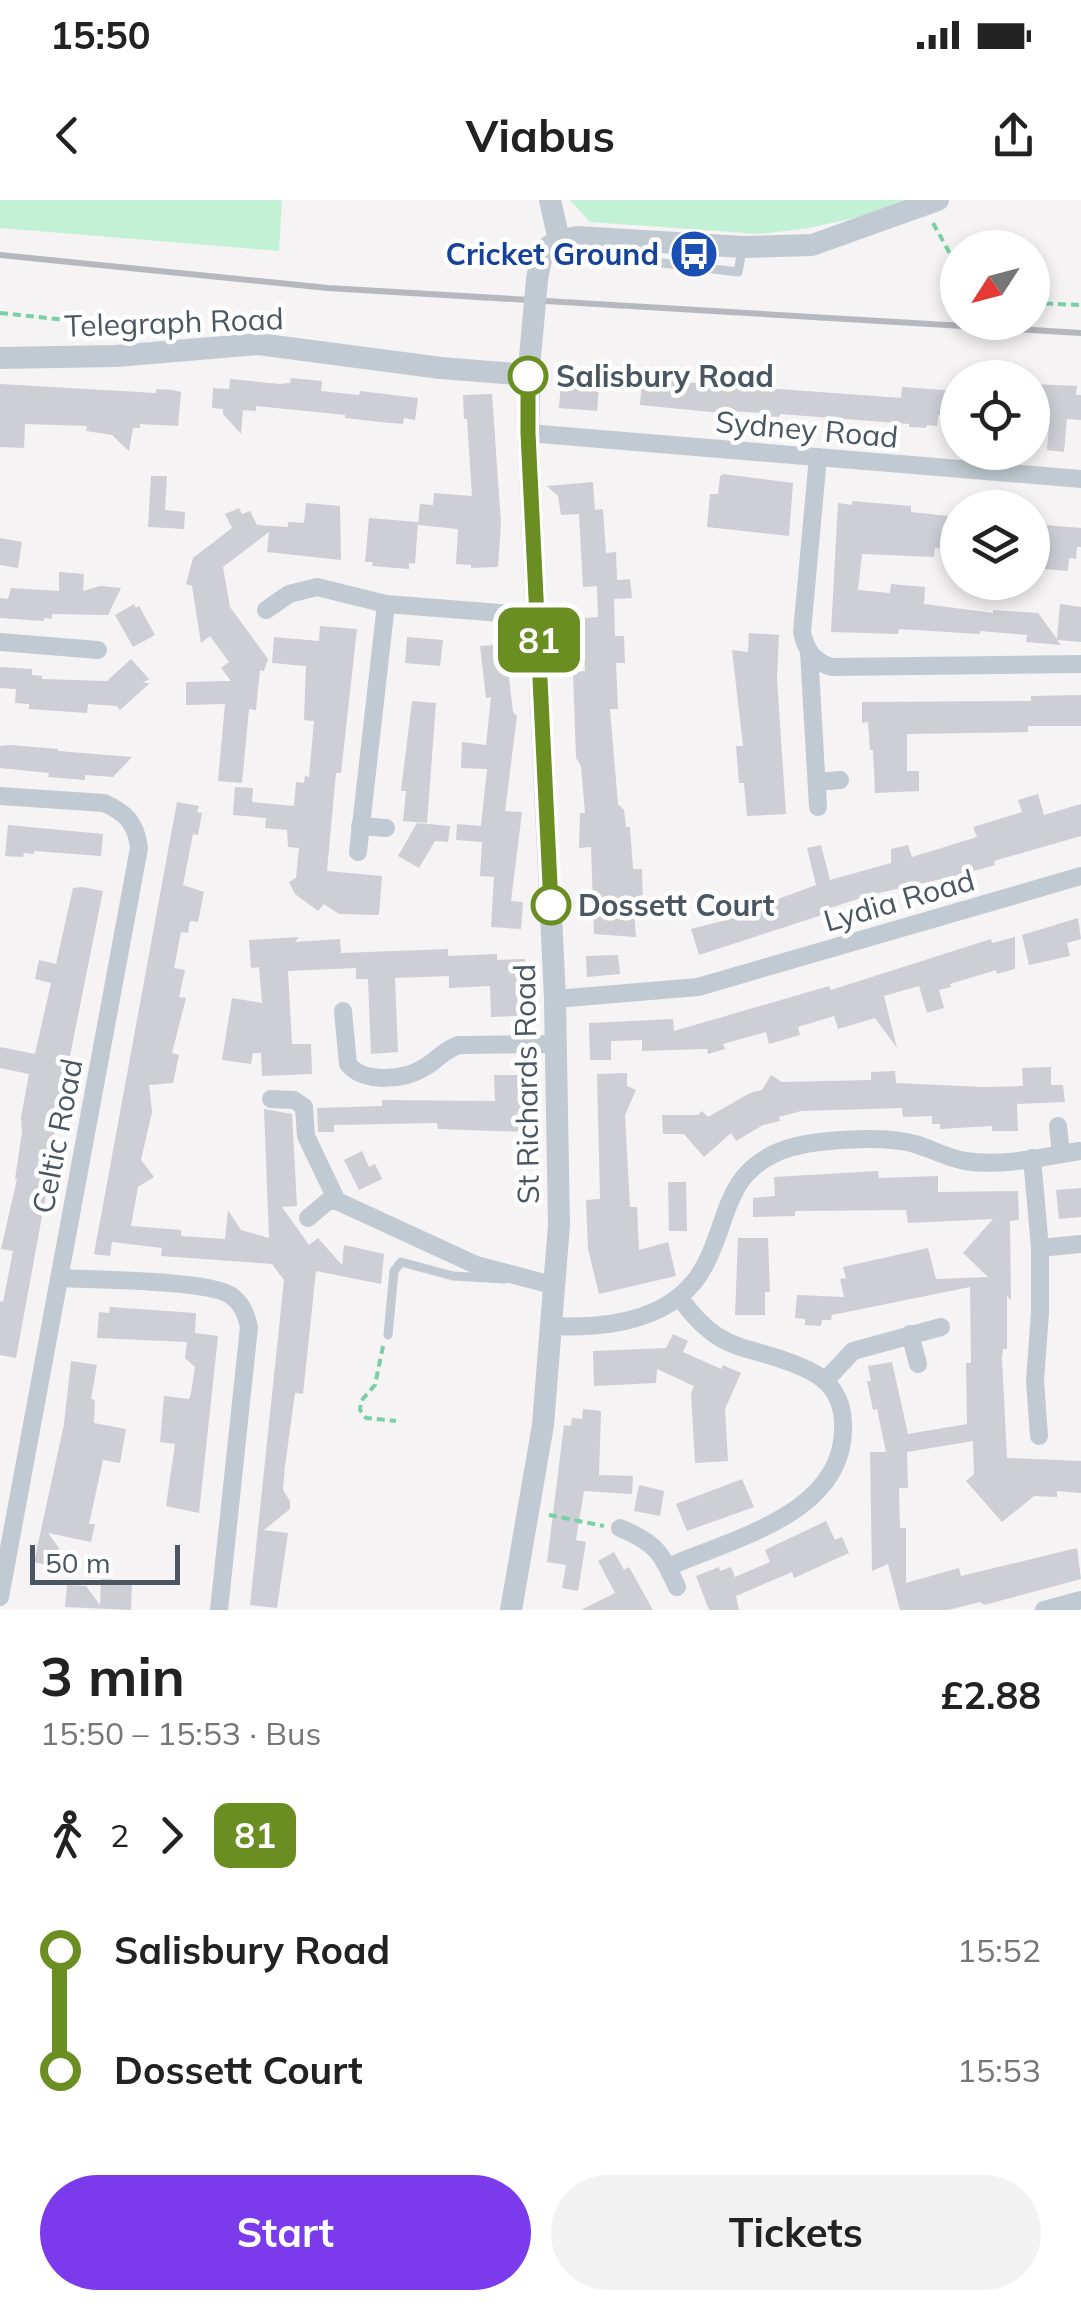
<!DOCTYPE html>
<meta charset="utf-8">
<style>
:root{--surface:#fff;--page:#f2f2f2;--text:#222;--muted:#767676;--accent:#7c3aed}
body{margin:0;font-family:Mulish,sans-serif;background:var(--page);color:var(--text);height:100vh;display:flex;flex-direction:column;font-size:38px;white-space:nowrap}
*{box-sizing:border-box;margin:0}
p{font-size:32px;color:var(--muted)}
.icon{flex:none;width:55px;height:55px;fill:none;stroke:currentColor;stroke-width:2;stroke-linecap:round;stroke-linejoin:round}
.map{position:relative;height:1410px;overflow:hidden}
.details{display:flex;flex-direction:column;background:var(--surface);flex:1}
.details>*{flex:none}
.badge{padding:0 20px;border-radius:15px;font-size:35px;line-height:65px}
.needle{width:65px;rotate:234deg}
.buttons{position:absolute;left:940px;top:30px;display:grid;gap:20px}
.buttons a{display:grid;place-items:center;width:110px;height:110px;border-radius:50%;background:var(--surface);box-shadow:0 5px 15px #0003;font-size:50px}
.scale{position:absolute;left:30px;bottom:25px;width:150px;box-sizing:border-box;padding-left:10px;border:5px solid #4a5661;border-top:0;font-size:28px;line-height:35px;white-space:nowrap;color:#4a5661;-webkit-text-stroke:8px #fff;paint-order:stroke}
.map>.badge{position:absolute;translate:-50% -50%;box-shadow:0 0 0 5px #fff}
.legs{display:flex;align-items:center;gap:15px;height:110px;padding:0 40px;font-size:32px}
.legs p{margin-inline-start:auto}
.head{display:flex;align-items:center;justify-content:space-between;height:170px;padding:0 40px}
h1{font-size:55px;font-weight:700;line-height:75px}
.action{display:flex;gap:20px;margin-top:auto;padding:20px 40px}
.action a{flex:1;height:115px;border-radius:60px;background:var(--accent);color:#fff;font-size:40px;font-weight:700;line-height:115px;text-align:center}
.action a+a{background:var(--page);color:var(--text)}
ul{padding:0 40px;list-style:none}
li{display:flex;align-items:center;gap:35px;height:120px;font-size:38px}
li i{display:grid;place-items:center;width:15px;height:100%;margin:0 12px;background:currentColor}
li i::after{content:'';width:25px;height:25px;margin:-12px;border:8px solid;border-radius:50%;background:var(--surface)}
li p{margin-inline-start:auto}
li:first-child i{background:linear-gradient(#0000 50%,currentColor 0)}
li:last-child i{background:linear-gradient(currentColor 50%,#0000 0)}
.status{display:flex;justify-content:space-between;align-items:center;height:70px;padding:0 50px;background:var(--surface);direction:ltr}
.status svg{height:28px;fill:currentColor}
header{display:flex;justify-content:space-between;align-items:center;height:130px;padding:0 40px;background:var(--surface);font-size:45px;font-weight:700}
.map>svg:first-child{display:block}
.green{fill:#c3f1d5}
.building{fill:#cdcfd5}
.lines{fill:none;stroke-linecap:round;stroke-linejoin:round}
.path{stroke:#7ad0a6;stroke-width:4;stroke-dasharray:8 5;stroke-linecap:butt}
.service{stroke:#c1cad2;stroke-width:9}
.minor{stroke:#c1cad2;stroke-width:18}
.tertiary{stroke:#c1cad2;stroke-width:22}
.rail{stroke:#b5b8bd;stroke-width:6}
.tertiary-bridge{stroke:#c1cad2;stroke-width:22}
.line-1-casing{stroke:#fff;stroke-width:22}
.line-1{stroke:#6b8e23;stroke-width:15}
.stop-1-dot{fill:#fff;stroke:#6b8e23;stroke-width:5}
.labels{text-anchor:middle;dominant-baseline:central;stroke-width:9;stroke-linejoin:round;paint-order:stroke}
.transit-label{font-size:30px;font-weight:bold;fill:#164399;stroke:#fff;text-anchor:end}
.street-label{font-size:30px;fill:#4a5661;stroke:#fff}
.stop-label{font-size:30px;font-weight:bold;fill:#4a5661;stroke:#fff;text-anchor:start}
</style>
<div class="status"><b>15:50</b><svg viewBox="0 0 49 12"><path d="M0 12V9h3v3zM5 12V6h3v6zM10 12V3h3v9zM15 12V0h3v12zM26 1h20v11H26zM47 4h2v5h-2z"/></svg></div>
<header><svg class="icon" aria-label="back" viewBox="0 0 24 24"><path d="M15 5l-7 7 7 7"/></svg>Viabus<svg class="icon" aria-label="share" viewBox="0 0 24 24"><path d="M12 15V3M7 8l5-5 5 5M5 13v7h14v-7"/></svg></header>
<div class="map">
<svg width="1081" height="1410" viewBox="0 0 1081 1410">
<rect width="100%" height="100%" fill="#f5f3f3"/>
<!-- green -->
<g class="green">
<path d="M0 0H282L279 51 0 28Z"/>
<path d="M570 0H914L886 11 809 28 759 34 590 22Z"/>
</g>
<!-- building -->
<g class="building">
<path d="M291 178 322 181 321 191 359 195 360 191 418 198 415 220 404 218 403 224 380 222 345 218V215L256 206V211L243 210 241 234 223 214V209L212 208 213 188 229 189 230 179 280 184 290 183Z"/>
<path d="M642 179 901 198 902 187 958 191V216L938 215 937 226 927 225 926 228 909 227V224L780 214 779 217 761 216 762 213 731 211V214L640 205Z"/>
<path d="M561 182 599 185 597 211 559 208Z"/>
<path d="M0 184 156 193V189L172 190 181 192 178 226 140 224V228H133L129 251 112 235 86 231 87 226 25 224 24 248 0 247Z"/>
<path d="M1032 184 1077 186 1076 195H1081V220L1067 219 1064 252 1047 250 1050 215 1032 214Z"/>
<path d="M492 194 501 323 498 367 471 368V365L456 364 458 329 418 325 420 304 433 305 434 293 472 296 467 219H464L463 195Z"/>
<path d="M723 274 793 283 789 336 707 327 710 294H718L720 276Z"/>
<path d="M151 276H167L165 310 185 312 184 329 148 327Z"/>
<path d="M593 282 595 310 603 309 606 353 616 352 617 380 630 379 632 398 614 399 615 436H624L625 463H616L618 509H610L618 604 624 610 626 627H630L633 669H642L643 709H634L636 737 594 734 591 647 579 648 580 613H585L581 566 576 558 573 472 585 471 583 426 585 418 598 417 597 386 583 387 579 314 561 315 558 296 547 286Z"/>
<path d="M852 301 911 306V312L957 317 954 350 935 348 934 357 862 354 858 390 890 393 891 384 925 387 924 404 993 413V410L1038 413 1057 439 1060 404 1081 407V442L1057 440 1061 445 1026 442 1027 435 980 431V434L899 429 898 434 831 432 838 303 852 305Z"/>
<path d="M306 303 340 306 341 360 267 352 269 332 223 367 230 407 268 459 264 471 260 470 256 510 249 509 242 583 218 581 225 504 186 505V482L231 481 221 468 229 462 210 436 201 443 192 386 186 384 193 358 232 328 225 314 239 308 242 314 250 311 257 325 288 327V322L304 323Z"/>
<path d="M369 318 418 322 415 364 409 363V369L372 366 373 362H365Z"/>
<path d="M1032 324 1081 328V347H1077L1076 359 1069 358 1068 371 1032 368Z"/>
<path d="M0 338 22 342 18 368 0 365Z"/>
<path d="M59 372 84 374 83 391 100 386 121 388 108 415 52 414V419L44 418V421L0 418V398L8 399 11 388 59 391Z"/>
<path d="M134 404 136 408 139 406 155 435 133 447 115 415Z"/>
<path d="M320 426 357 429 341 573H336L327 671 382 676 379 715 339 714 324 704 318 711 295 694 289 682 296 678 299 648 288 647 287 630 265 628 266 618 233 615 235 587 253 588 252 602 294 606 296 582 304 583 305 576 309 577 314 521 304 520 306 466 272 463 274 437 319 441Z"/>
<path d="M749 433 779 435 777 479 786 614 747 616 744 583H739L736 546H743L732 450 748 452Z"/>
<path d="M407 437 443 440 440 466 405 463Z"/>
<path d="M505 444 513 512 517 516 505 611 522 612 511 701 523 702 521 729 491 727 494 677 480 676 482 642 456 640 457 624 481 626 487 569 461 568 462 542 486 545 491 497 486 498 480 446Z"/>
<path d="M131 459 149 479 143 483H150L120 510 117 506 88 504 87 513 29 509V504L15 503 16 489 0 488V467L32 469V475L42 476V479L107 481Z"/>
<path d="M1081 495V526H1028V532L907 534V571H919V591L875 593 873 550H870L868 522 862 523V502L1031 501V496Z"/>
<path d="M412 501 436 503 427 623 403 621 406 591H401Z"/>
<path d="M10 545 58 549V551L132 557 113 577 85 575V580L48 577 49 573 0 568V546Z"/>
<path d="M1038 594 1044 615 1081 604V636L994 661 995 665 960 675 870 695 824 710 825 714 699 755 691 729 764 710 762 705 816 685 807 648 821 645 830 680 891 663V649L908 645 912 657 977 637 973 627 1022 612 1018 600Z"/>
<path d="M177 602 199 606 197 612 202 613 198 635 193 634 183 685 204 692 198 722 190 721 188 733 181 732 174 768 185 770 179 797 186 798 172 853 179 855 173 883 149 885 152 912 141 960 154 977 138 987 131 1026 181 1030V1036L225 1039 228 1010 241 1030 269 1038 264 909 292 914 297 1006 282 1007 309 1045 318 1038 342 1065 344 1045 384 1054 381 1084 316 1071 303 1194 295 1193 285 1266 283 1290 290 1301V1309L264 1330 288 1333 277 1408 250 1405 284 1080 272 1064 161 1056 162 1048 112 1042 110 1056 94 1054Z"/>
<path d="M417 623 450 626 448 642 435 641 419 668 398 656Z"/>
<path d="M8 625 103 634 101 656 34 651V654L24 653 23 657 5 656Z"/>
<path d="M82 687 103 691 51 950 54 951 16 1158 0 1155V1101L3 1102 13 1051 1 1049 17 979H15L22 932 21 917 29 874 0 868V847L35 854 51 783 35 779 39 760 56 764 73 688Z"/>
<path d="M1078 718 1081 739 1067 743 1070 756 1029 765 1022 735Z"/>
<path d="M299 737 295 742 340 739 341 753 448 749V756L497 754V760L525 759 526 785 517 786 518 816 491 817 490 786 449 788V776L395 778 398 852 371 854 368 779H356V768L288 771 292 844H311L312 874 262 876 261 853H253L251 864 222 860 232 798 262 803 259 767 251 768 249 740Z"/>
<path d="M1015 737V769L997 774 996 770 950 784 951 787 939 790 944 808 927 813 919 786 884 796 897 848 875 818 838 829 834 816 798 827 800 835 769 844 766 832 723 844 725 849 708 854 707 849 642 851V840L611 841V860H590L589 823 673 819 674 831 829 786 831 790 991 739 992 743Z"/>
<path d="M618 755 620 774 587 777 586 756Z"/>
<path d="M1051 867V885H1063L1065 902 1017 904 1018 931H992V926L940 929V924H932V916L903 917 902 908 801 911 779 917 780 921 763 925 736 941 731 933 704 957 684 934H663L662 915H698L702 911 708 917 750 893 762 890 771 875 782 882 871 880V872L895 871 896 883 983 887 1023 886 1022 868Z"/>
<path d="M627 873V886L636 890 625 915 630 1007H637L639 1050 668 1042 676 1076 599 1094 588 1049 586 1000 600 999 597 874Z"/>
<path d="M494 875H522L528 932 438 929 437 923 334 925V932H318L317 908 382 906V900L495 901Z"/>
<path d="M362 951 369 967 375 964 382 979 359 990 344 960Z"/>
<path d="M878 971 879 978 938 976V992L1018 991 1019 1020 1010 1021 1011 1100 1007 1096V1149H1003L1002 1158 1007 1258 1081 1261V1293L1057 1291V1297L1034 1296 1002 1322 966 1281 974 1274 973 1241 907 1252 908 1288H899L900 1328H906V1383L959 1368 961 1376 1077 1348 1081 1379 984 1405 980 1402 948 1410H900L888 1364 872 1371 870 1252H886L877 1209 873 1210 867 1181H871L868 1166 892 1162 908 1234 967 1224 966 1163H971L970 1087 832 1115 831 1120H822L821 1126 805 1125V1119L795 1118 797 1095 844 1097 840 1079 846 1078 843 1067 928 1048 936 1079 988 1077 963 1053 993 1019 908 1023 906 1010 795 1011V1016L753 1017V998L775 996 774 977Z"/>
<path d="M668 982H686L687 1031H669Z"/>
<path d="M1081 988V1017L1059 1019 1056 990Z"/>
<path d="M738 1038H768L770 1092H765V1115H735Z"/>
<path d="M110 1107 196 1113 195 1133 218 1136 199 1313 166 1306 175 1244 160 1242 164 1196 189 1199 191 1193 195 1167 185 1158 187 1142 97 1138 99 1112 109 1113Z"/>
<path d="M673 1134 688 1141 683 1152 721 1169 723 1165 741 1173 725 1209 728 1261 695 1263 691 1193 694 1186 657 1169 656 1183 594 1186 593 1151 666 1148Z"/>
<path d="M71 1161 97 1165 91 1199 95 1200 94 1223 126 1229 120 1263 103 1260 89 1324H95L91 1342 48 1333 59 1348 55 1367 34 1362 64 1224Z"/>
<path d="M583 1209 601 1211 599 1275 633 1276 632 1294 584 1291 576 1340 586 1342 578 1391 562 1388 566 1365 547 1362 564 1225 571 1226 572 1218 582 1219Z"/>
<path d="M742 1279 754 1307 687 1331 676 1304Z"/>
<path d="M639 1285 664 1291 660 1316 634 1311Z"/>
<path d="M826 1321 835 1340 842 1337 849 1353 794 1378 792 1372 736 1396 739 1410H709L696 1376 719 1367 720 1371 731 1367 735 1377 770 1362 765 1350Z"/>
<path d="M614 1352 624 1370 629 1367 653 1410H581L615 1393 598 1361Z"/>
<path d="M101 1379 132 1381 131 1410 65 1407 67 1385 86 1386 100 1405Z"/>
</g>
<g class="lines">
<!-- path -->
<g class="path">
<path d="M933 23 958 68"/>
<path d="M1032 103 1081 105"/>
<path d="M0 113 114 125 185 127"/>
<path d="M383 1146 375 1185 361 1201 360 1210 366 1218 396 1221"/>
<path d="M549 1315 604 1326"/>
</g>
<!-- service -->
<g class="service">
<path d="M610 41 613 57 738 72 742 50"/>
<path d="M388 1135 394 1071 401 1062 453 1076 505 1079"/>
</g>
<!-- minor -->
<g class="minor">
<path d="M528 233 1081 279"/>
<path d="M818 257 802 432C806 451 814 462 832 467L1081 464"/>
<path d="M266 410 289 394 317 387 386 404 538 416"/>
<path d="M0 442 98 450"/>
<path d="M809 452 818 607"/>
<path d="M817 582 840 580"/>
<path d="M0 596 104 603C127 613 136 624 139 648L0 1397"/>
<path d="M360 626 386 628"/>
<path d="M358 652 386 404"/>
<path d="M555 799 698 787 1081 676"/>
<path d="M343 811 348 864C364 884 405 880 425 867 437 860 445 849 459 845L557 844"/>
<path d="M271 899 294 900 304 907 306 936 337 1001 476 1065 556 1086"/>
<path d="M1058 926 1061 954"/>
<path d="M1032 958 1040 1048V1112L1035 1181 1039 1236"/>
<path d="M308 1018 328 1001H337"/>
<path d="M1040 1048 1081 1044"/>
<path d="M59 1078C93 1080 207 1080 230 1095 242 1103 246 1114 249 1127L219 1410"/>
<path d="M553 1126C609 1129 678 1120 706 1063 729 1018 725 975 778 952 808 939 883 935 915 944 932 949 947 958 965 961 1002 967 1042 957 1079 951"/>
<path d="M910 1134 918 1164"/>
<path d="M825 1181 853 1151 941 1127"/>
<path d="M620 1328C656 1343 661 1352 677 1387"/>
<path d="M668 1367C734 1338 847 1313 843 1224 843 1199 830 1180 808 1170 748 1141 725 1160 679 1097"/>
<path d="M1044 1410 1081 1400"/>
</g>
<!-- tertiary -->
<g class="tertiary">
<path d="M550 0 559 40"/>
<path d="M537 80C542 48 544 43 577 37L743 47 812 45 938 0"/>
<path d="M0 158 116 156 258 144 441 168 529 175"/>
<path d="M511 1410 543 1225 559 1025 555 799 528 233 530 157"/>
</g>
<!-- rail -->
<path class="rail" d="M0 55 328 88 1081 133"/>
<!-- tertiary-bridge -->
<path class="tertiary-bridge" d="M530 157 537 80"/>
</g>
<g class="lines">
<!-- line-1 casing -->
<g class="line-1-casing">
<path id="line-1" d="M528 176V233L551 705"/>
</g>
<!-- line-1 -->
<use href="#line-1" class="line-1"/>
</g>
<!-- icons -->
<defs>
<g id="bus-disc" transform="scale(2.5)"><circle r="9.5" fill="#1a4fb4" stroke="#fff"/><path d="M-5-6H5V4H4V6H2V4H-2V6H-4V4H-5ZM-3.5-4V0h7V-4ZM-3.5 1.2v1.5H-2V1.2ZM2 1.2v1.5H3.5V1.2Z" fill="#fff"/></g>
</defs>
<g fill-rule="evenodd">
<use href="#bus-disc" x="694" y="54"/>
</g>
<!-- markers -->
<g class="stop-1-dot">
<circle cx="528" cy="176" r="18"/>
<circle cx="551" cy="705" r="18"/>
</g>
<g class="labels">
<!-- transit labels -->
<g class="transit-label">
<text x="659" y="54">Cricket Ground</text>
</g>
<!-- street labels -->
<g class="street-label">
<text transform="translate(174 122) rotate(-2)">Telegraph Road</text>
<text transform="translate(807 229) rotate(5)">Sydney Road</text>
<text transform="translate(899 700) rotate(-16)">Lydia Road</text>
<text transform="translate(526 884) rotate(-91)">St Richards Road</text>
<text transform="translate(57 936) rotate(-79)">Celtic Road</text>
</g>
<!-- stop labels -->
<g class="stop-label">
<text x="556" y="176">Salisbury Road</text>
<text x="578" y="705">Dossett Court</text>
</g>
</g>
</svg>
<div class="buttons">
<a><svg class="needle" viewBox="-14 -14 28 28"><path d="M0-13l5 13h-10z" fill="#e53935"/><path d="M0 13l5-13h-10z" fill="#767676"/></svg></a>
<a><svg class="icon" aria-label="locate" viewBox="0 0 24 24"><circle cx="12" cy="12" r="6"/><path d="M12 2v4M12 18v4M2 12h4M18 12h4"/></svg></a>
<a><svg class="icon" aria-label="layers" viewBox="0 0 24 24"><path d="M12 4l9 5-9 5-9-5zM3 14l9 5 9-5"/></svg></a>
</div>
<div class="scale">50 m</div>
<b class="badge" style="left:539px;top:440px;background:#6b8e23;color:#fff">81</b>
</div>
<section class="details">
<div class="head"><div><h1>3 min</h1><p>15:50 – 15:53 · Bus</p></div><b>£2.88</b></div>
<div class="legs"><svg class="icon" aria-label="walk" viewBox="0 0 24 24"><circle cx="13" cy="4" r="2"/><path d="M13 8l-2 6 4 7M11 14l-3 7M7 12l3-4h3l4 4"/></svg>2<svg class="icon" aria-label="forward" viewBox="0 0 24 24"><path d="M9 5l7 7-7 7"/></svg><b class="badge" style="background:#6b8e23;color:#fff">81</b></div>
<ul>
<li><i style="color:#6b8e23"></i><b>Salisbury Road</b><p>15:52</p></li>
<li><i style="color:#6b8e23"></i><b>Dossett Court</b><p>15:53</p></li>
</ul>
<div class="action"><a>Start</a><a>Tickets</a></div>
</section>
